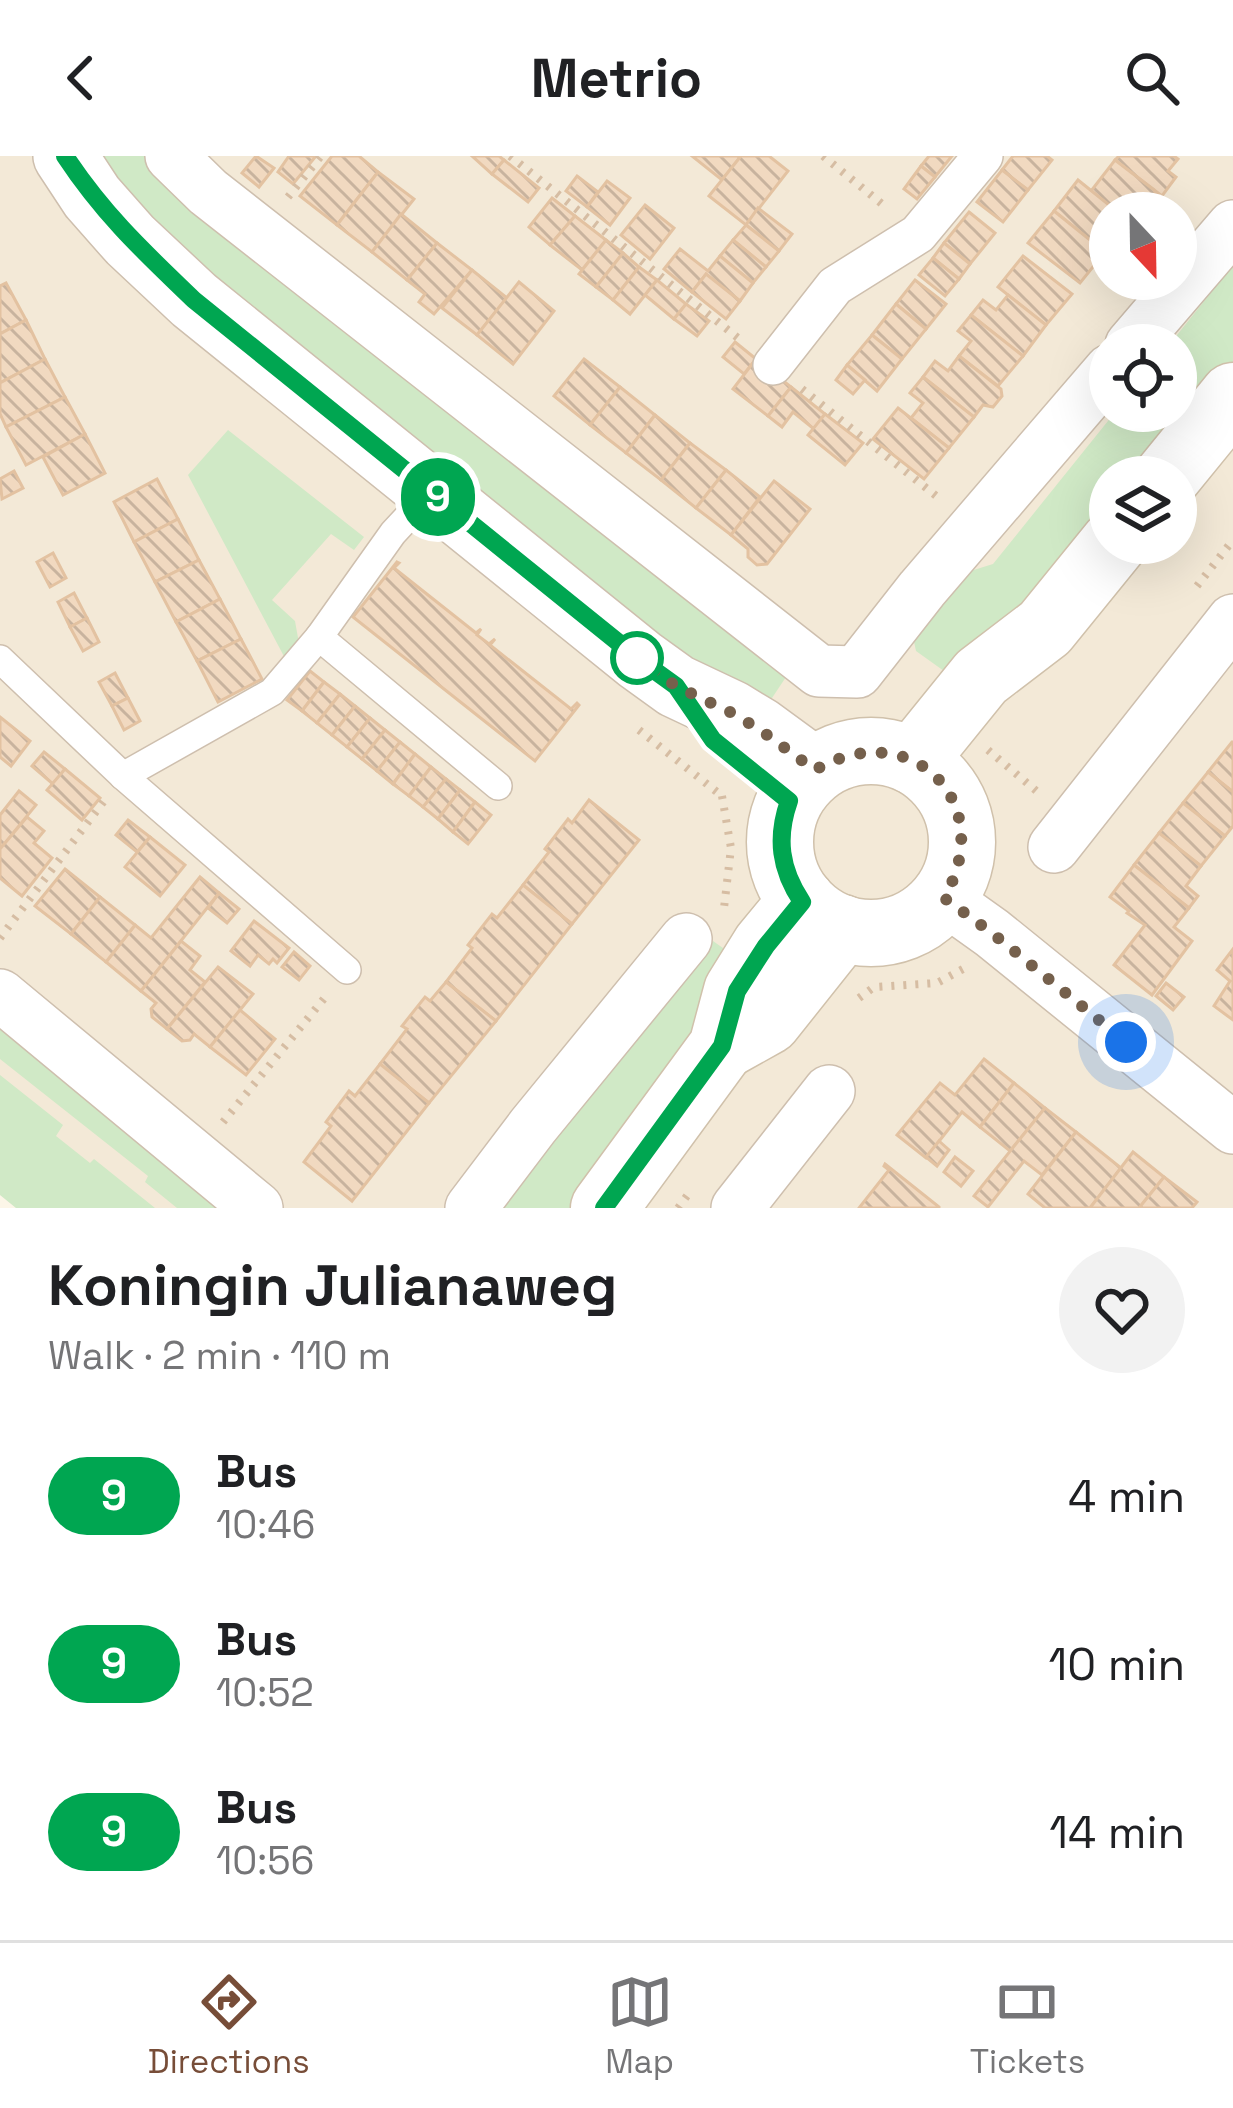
<!DOCTYPE html>
<meta charset="utf-8">
<style>
:root{--surface:#fff;--page:#f2f2f2;--text:#202124;--muted:#757577;--line:#e0e0e0;--accent:#774d38}
body{margin:0;font-family:"Space Grotesk",sans-serif;background:var(--page);color:var(--text);height:100vh;display:flex;flex-direction:column;font-size:45px;white-space:nowrap}
*{box-sizing:border-box;margin:0}
p{font-size:39px;color:var(--muted)}
.icon{flex:none;width:66px;height:66px;fill:none;stroke:currentColor;stroke-width:2;stroke-linecap:round;stroke-linejoin:round}
.map{position:relative;height:1052px;overflow:hidden}
.drawer{display:flex;flex-direction:column;background:var(--surface);flex:1}
.drawer>*{flex:none}
.badge{padding:0 24px;border-radius:39px;font-size:42px;line-height:78px}
.needle{width:78px;rotate:158deg}
.controls{position:absolute;left:1089px;top:36px;display:grid;gap:24px}
.controls a{display:grid;place-items:center;width:108px;height:108px;border-radius:50%;background:var(--surface);box-shadow:0 12px 48px #0002;font-size:60px}
.you{position:absolute;width:60px;height:60px;margin:-30px;border:9px solid #fff;border-radius:50%;background:#1a73e8;box-shadow:0 0 0 18px #1a73e833}
.map>.badge{position:absolute;translate:-50% -50%;box-shadow:0 0 0 6px #fff}
.round{display:grid;place-items:center;flex:none;width:126px;height:126px;border-radius:63px;background:var(--page)}
.headline{display:flex;align-items:center;justify-content:space-between;height:204px;padding:0 48px}
h1{font-size:57px;font-weight:800;line-height:90px}
ul{padding:0;list-style:none}
li{display:flex;align-items:center;gap:36px;height:168px;padding:0 48px}
li div{flex:1}
li b{display:block;font-size:45px}
li em{font-style:normal}
li .badge{min-width:132px;font-weight:700;text-align:center}
header{display:flex;justify-content:space-between;align-items:center;height:156px;padding:0 48px;background:var(--surface);font-size:54px;font-weight:800}
.menu{display:flex;justify-content:space-around;align-items:center;height:168px;border-top:3px solid var(--line);background:var(--surface);font-size:33px;color:var(--muted)}
.menu a{display:grid;justify-items:center;gap:6px}
.menu .on{color:var(--accent)}
.map>svg:first-child{display:block}
.residential{fill:#f3e9d7;fill-rule:evenodd}
.green{fill:#d0e9c6}
.building{fill:url(#building-back-hatch);stroke:#e3c2a1;stroke-width:3}
.lines{fill:none;stroke-linecap:round;stroke-linejoin:round}
.service-casing{stroke:#cebfae;stroke-width:30}
.pedestrian-casing{stroke:#cebfae;stroke-width:42}
.minor-casing{stroke:#cebfae;stroke-width:54}
.tertiary-casing{stroke:#cebfae;stroke-width:66}
.secondary-casing{stroke:#d0c1ab;stroke-width:69}
.path{stroke:#d6bda3;stroke-width:8;stroke-dasharray:3 9;stroke-linecap:butt}
.service{stroke:#fff;stroke-width:27}
.pedestrian{stroke:#fff;stroke-width:39}
.minor{stroke:#fff;stroke-width:51}
.tertiary{stroke:#fff;stroke-width:63}
.secondary{stroke:#fff;stroke-width:66}
.line-casing{stroke:#fff;stroke-width:27}
.line{stroke:#00a651;stroke-width:18}
.walk{stroke:#75604c;stroke-width:12;stroke-dasharray:0 21.6}
.stop-dot{fill:#fff;stroke:#00a651;stroke-width:6}
</style>
<header><svg class="icon" aria-label="back" viewBox="0 0 24 24"><path d="M15 5l-7 7 7 7"/></svg>Metrio<svg class="icon" aria-label="search" viewBox="0 0 24 24"><circle cx="10" cy="10" r="6"/><path d="M15 15l6 6"/></svg></header>
<div class="map">
<svg width="1233" height="1052" viewBox="0 0 1233 1052">
<defs>
<pattern id="building-back-hatch" width="6" height="6" patternUnits="userSpaceOnUse" patternTransform="scale(3)"><rect width="6" height="6" fill="#f1d9c0"/><path d="M-1 5l2 2M0 0l6 6M5-1l2 2" fill="none" stroke="#c8b39e"/></pattern>
</defs>
<rect width="100%" height="100%" fill="#fcf6e8"/>
<!-- residential -->
<path class="residential" d="M0 0H1233V1052H50L0 1013ZM1110 57H1176V123H1110ZM1110 189H1176V255H1110ZM1110 321H1176V387H1110Z"/>
<!-- green -->
<g class="green">
<path d="M91 0H153L788 518 764 554 606 448 200 120Z"/>
<path d="M1233 109V215L1147 321H1110V364L965 530 916 495 913 481 964 417 993 408 1116 255H1176V189H1169Z"/>
<path d="M228 274 364 381 354 394 331 378 272 444 295 465 300 493 287 506 188 319Z"/>
<path d="M713 785 740 804 578 1052H499L690 808Z"/>
<path d="M0 869 231 1052H177L145 1026 148 1020 0 903Z"/>
<path d="M0 919 63 969 56 980 90 1007 94 1003 155 1052H16L0 1039Z"/>
</g>
<!-- building -->
<g class="building">
<path d="M256 0 274 12 259 31 242 17Z"/>
<path d="M289 0H316L293 28 278 16Z"/>
<path d="M332 0H359L378 16 337 69 300 40Z"/>
<path d="M472 0H499L504 4 492 18Z"/>
<path d="M692 0H741L722 24Z"/>
<path d="M741 0H769L788 15 746 69 709 40Z"/>
<path d="M929 0H952L935 21 921 10Z"/>
<path d="M1013 0H1047L1052 4 1028 34 1002 14Z"/>
<path d="M1119 0H1174L1178 3 1168 15 1176 21 1162 40 1115 4Z"/>
<path d="M504 4 539 32 528 46 492 18Z"/>
<path d="M1115 4 1154 34 1157 41 1146 55 1139 53 1135 57H1119L1091 35Z"/>
<path d="M921 10 935 21 917 43 904 33Z"/>
<path d="M1002 14 1028 34 1003 66 977 46Z"/>
<path d="M378 16 414 43 372 96 337 69Z"/>
<path d="M577 20 598 36 587 51 566 35Z"/>
<path d="M1078 24 1119 57H1110V89L1105 96 1054 55Z"/>
<path d="M607 25 630 42 610 69 587 51Z"/>
<path d="M552 42 575 60 550 89 529 71Z"/>
<path d="M645 49 674 72 650 103 621 79Z"/>
<path d="M758 52 792 78 779 95 746 69Z"/>
<path d="M1054 55 1105 96 1080 127 1028 87Z"/>
<path d="M969 56 995 77 970 108 944 87Z"/>
<path d="M401 58 437 87 407 124 372 96Z"/>
<path d="M575 60 606 84 582 114 550 89Z"/>
<path d="M746 69 779 95 766 111 733 84Z"/>
<path d="M606 84 623 97 596 131 579 118Z"/>
<path d="M733 84 766 111 753 127 720 100Z"/>
<path d="M437 87 472 114 434 158 419 146 425 138 407 124Z"/>
<path d="M944 87 970 108 959 123 933 102Z"/>
<path d="M680 93 708 115 720 100 753 127 740 145 706 118 692 136 664 113Z"/>
<path d="M623 97 639 111 613 144 596 131Z"/>
<path d="M1023 100 1072 138 1046 169 998 131Z"/>
<path d="M933 102 959 123 945 140 919 119Z"/>
<path d="M639 111 657 124 630 158 613 144Z"/>
<path d="M472 114 507 142 477 179 442 152Z"/>
<path d="M706 118 740 145 726 163 692 136Z"/>
<path d="M657 124 686 148 674 163 645 139Z"/>
<path d="M915 124 946 148 926 173 896 148Z"/>
<path d="M519 126 554 155 513 208 477 179Z"/>
<path d="M6 127 26 164 0 178V130Z"/>
<path d="M1008 139 1046 169 1023 200 971 159 983 144 996 154Z"/>
<path d="M686 148 709 165 697 180 674 163Z"/>
<path d="M896 148 926 173 902 203 872 179Z"/>
<path d="M971 159 1023 200 998 230 959 200 971 185 958 175Z"/>
<path d="M26 164 45 203 0 227V178Z"/>
<path d="M872 179 902 203 877 235 847 209Z"/>
<path d="M735 186 756 203 744 218 723 201Z"/>
<path d="M959 200 1001 233 1002 240 993 251 983 249 974 261 923 221 935 205 948 215Z"/>
<path d="M45 203 65 241 6 271 0 258V227Z"/>
<path d="M584 203 620 231 590 269 554 240Z"/>
<path d="M756 203 791 231 768 260 733 233Z"/>
<path d="M847 209 865 224 853 238 836 224Z"/>
<path d="M923 221 974 261 949 292 911 262 923 247 910 237Z"/>
<path d="M620 231 655 259 626 297 590 269Z"/>
<path d="M791 231 825 258 814 273 793 256 782 271 768 260Z"/>
<path d="M65 241 85 278 26 309 6 271Z"/>
<path d="M898 252 949 292 924 323 873 283Z"/>
<path d="M825 258 863 287 845 309 808 279Z"/>
<path d="M655 259 690 287 661 324 626 297Z"/>
<path d="M85 278 105 317 63 339 43 301Z"/>
<path d="M690 287 726 314 696 352 661 324Z"/>
<path d="M726 314 760 341 731 379 696 352Z"/>
<path d="M14 315 23 332 2 343 0 323Z"/>
<path d="M157 323 178 363 134 386 114 346Z"/>
<path d="M774 325 810 353 767 408 757 409 748 401V393L731 379Z"/>
<path d="M178 363 199 404 155 426 134 386Z"/>
<path d="M53 397 66 422 50 431 37 406Z"/>
<path d="M199 404 220 443 176 466 155 426Z"/>
<path d="M397 406 399 407 394 412 476 477 481 473 477 479 489 488 495 483 490 489 571 553 577 547 579 549 535 605 353 461Z"/>
<path d="M74 437 87 462 70 471 58 446Z"/>
<path d="M220 443 241 483 197 505 176 466Z"/>
<path d="M87 462 99 486 83 495 70 471Z"/>
<path d="M241 483 262 523 218 546 197 505Z"/>
<path d="M310 515 324 526 302 555 287 544Z"/>
<path d="M115 517 128 542 112 550 99 526Z"/>
<path d="M324 526 340 538 317 567 302 555Z"/>
<path d="M340 538 355 550 332 579 317 567Z"/>
<path d="M128 542 140 565 124 574 112 550Z"/>
<path d="M355 550 370 562 347 591 332 579Z"/>
<path d="M0 561 30 585 11 610 0 601Z"/>
<path d="M370 562 385 574 362 603 347 591Z"/>
<path d="M385 574 400 586 377 615 362 603Z"/>
<path d="M400 586 415 598 393 628 377 615Z"/>
<path d="M1232 586H1233V636L1208 616Z"/>
<path d="M44 596 65 613 53 628 32 610Z"/>
<path d="M415 598 431 611 409 640 393 628Z"/>
<path d="M431 611 446 623 423 651 409 640Z"/>
<path d="M65 613 100 642 82 664 47 634Z"/>
<path d="M1208 616 1233 636V670L1225 680 1183 647Z"/>
<path d="M446 623 460 634 438 663 423 651Z"/>
<path d="M460 634 475 646 453 676 438 663Z"/>
<path d="M19 635 36 649 0 693V659Z"/>
<path d="M589 644 639 684 572 768 523 729 549 696 545 693 568 663 572 667Z"/>
<path d="M475 646 491 659 468 688 453 676Z"/>
<path d="M1183 647 1225 680 1201 710 1159 677Z"/>
<path d="M27 661 44 675 34 687 52 702 22 740 0 722V693Z"/>
<path d="M128 664 150 681 137 696 116 679Z"/>
<path d="M1159 677 1201 710 1186 730 1198 740 1189 752 1134 709Z"/>
<path d="M150 681 185 709 160 740 125 711Z"/>
<path d="M1134 709 1189 752 1174 771 1192 785 1152 839 1114 809 1145 769 1127 757 1129 755 1110 741Z"/>
<path d="M65 713 100 741 71 778 35 750Z"/>
<path d="M200 721 219 737 141 835 106 806 135 769 151 782Z"/>
<path d="M523 729 572 768 496 865 446 826 472 792 468 789 492 758 497 762Z"/>
<path d="M219 737 239 753 227 767 208 752Z"/>
<path d="M100 741 135 769 106 806 71 778Z"/>
<path d="M254 765 289 792 277 807 273 803 269 808 258 799 250 810 231 795Z"/>
<path d="M181 785 200 800 190 814 205 826 167 873 152 861 151 853 156 847 141 835Z"/>
<path d="M1233 793V864L1214 850 1230 825 1217 814Z"/>
<path d="M294 796 310 810 299 824 282 811Z"/>
<path d="M218 811 253 838 210 891 194 878 190 884 182 885 167 873Z"/>
<path d="M446 826 496 865 429 947 380 908 407 873 402 870 425 841 430 845Z"/>
<path d="M1166 827 1184 841 1173 854 1156 840Z"/>
<path d="M240 854 275 883 246 919 210 891Z"/>
<path d="M984 903 1014 927 980 971 962 956 926 1002 897 979 940 927 955 939Z"/>
<path d="M380 908 429 947 352 1045 304 1006 331 970 326 966 349 935 355 940Z"/>
<path d="M1014 927 1045 952 1010 995 980 971Z"/>
<path d="M1045 952 1076 976 1042 1019 1024 1005 988 1051 974 1040Z"/>
<path d="M1076 976 1121 1012 1090 1052H1045L1028 1038Z"/>
<path d="M939 985 949 994 937 1010 926 1001Z"/>
<path d="M1133 996 1164 1021 1139 1052H1090Z"/>
<path d="M955 1001 973 1015 961 1030 944 1016Z"/>
<path d="M885 1008 939 1051V1052H859L889 1014 884 1010Z"/>
<path d="M1164 1021 1197 1046 1192 1052H1139Z"/>
</g>
<g class="lines">
<!-- service casing -->
<g class="service-casing">
<g id="service">
<path d="M431 336 393 377 319 481 498 630"/>
<path d="M0 503 123 620 347 814"/>
<path d="M123 620 272 536 319 481"/>
</g>
</g>
<!-- pedestrian casing -->
<g class="pedestrian-casing">
<path id="pedestrian" d="M773 209 835 130 918 78 983 0"/>
</g>
<!-- minor casing -->
<g class="minor-casing">
<g id="minor">
<path d="M171 0 208 36 819 515 857 516 922 433 1110 214"/>
<path d="M1131 189 1233 70"/>
<path d="M1054 691 1233 464"/>
<path d="M943 742 992 777 1233 972"/>
<path d="M0 839 257 1052"/>
<path d="M471 1052 533 970 686 783"/>
<path d="M737 1052 829 935"/>
</g>
</g>
<!-- tertiary casing -->
<g class="tertiary-casing">
<path id="tertiary" d="M65 0 92 41 130 84 194 144 640 504 676 530 731 556 759 573 815 614"/>
</g>
<!-- secondary casing -->
<g class="secondary-casing">
<g id="secondary">
<path d="M1167 321 1233 240"/>
<circle cx="871" cy="686" r="91"/>
<path d="M913 605 981 521 1045 472 1114 387"/>
<path d="M725 889 768 865 842 772"/>
<path d="M604 1052 722 891 737 835 765 790 802 745"/>
</g>
</g>
<!-- path -->
<g class="path">
<path d="M510 0 743 186"/>
<path d="M823 0 887 52"/>
<path d="M288 41 321 0"/>
<path d="M802 233 940 343"/>
<path d="M1197 430 1233 384"/>
<path d="M639 574 722 640"/>
<path d="M988 594 1040 638"/>
<path d="M722 640 731 692 724 752"/>
<path d="M0 782 104 645"/>
<path d="M859 842 874 831 937 827 963 813"/>
<path d="M223 966 327 839"/>
<path d="M678 1052 692 1033"/>
</g>
<!-- service -->
<use href="#service" class="service"/>
<!-- pedestrian -->
<use href="#pedestrian" class="pedestrian"/>
<!-- minor -->
<use href="#minor" class="minor"/>
<!-- tertiary -->
<use href="#tertiary" class="tertiary"/>
<!-- secondary -->
<use href="#secondary" class="secondary"/>
</g>
<g class="lines">
<!-- line casing -->
<g class="line-casing">
<path id="line" d="M65 0C104 59 144 96 194 144L640 504 676 530 713 584 789 645C776 682 780 713 802 746L766 790 737 835 722 890 604 1052"/>
</g>
<!-- line -->
<use href="#line" class="line"/>
<!-- walk -->
<path class="walk" d="M637 502 676 530 730 556 759 573 815 614C910 558 1000 646 944 742L992 777 1126 886"/>
</g>
<!-- markers -->
<circle class="stop-dot" cx="637" cy="502" r="24"/>
</svg>
<div class="controls">
<a><svg class="needle" viewBox="-14 -14 28 28"><path d="M0-13l5 13h-10z" fill="#e53935"/><path d="M0 13l5-13h-10z" fill="#757577"/></svg></a>
<a><svg class="icon" aria-label="locate" viewBox="0 0 24 24"><circle cx="12" cy="12" r="6"/><path d="M12 2v4M12 18v4M2 12h4M18 12h4"/></svg></a>
<a><svg class="icon" aria-label="layers" viewBox="0 0 24 24"><path d="M12 4l9 5-9 5-9-5zM3 14l9 5 9-5"/></svg></a>
</div>
<div class="you" style="left:1126px;top:886px"></div>
<b class="badge" style="left:438px;top:341px;background:#00a651;color:#fff">9</b>
</div>
<section class="drawer">
<div class="headline"><div><h1>Koningin Julianaweg</h1><p>Walk · 2 min · 110 m</p></div><a class="round"><svg class="icon" aria-label="heart" viewBox="0 0 24 24"><path d="M12 20l-8-8c-3-5 5-10 8-4 3-6 11-1 8 4z"/></svg></a></div>
<ul>
<li><span class="badge" style="background:#00a651;color:#fff">9</span><div><b>Bus</b><p>10:46</p></div><em>4 min</em></li>
<li><span class="badge" style="background:#00a651;color:#fff">9</span><div><b>Bus</b><p>10:52</p></div><em>10 min</em></li>
<li><span class="badge" style="background:#00a651;color:#fff">9</span><div><b>Bus</b><p>10:56</p></div><em>14 min</em></li>
</ul>
</section>
<nav class="menu">
<a class="on"><svg class="icon" aria-label="directions" viewBox="0 0 24 24"><path d="M12 3l9 9-9 9-9-9zM9 14v-3h6M13 9l2 2-2 2"/></svg>Directions</a>
<a><svg class="icon" aria-label="map" viewBox="0 0 24 24"><path d="M3 6l6-2 6 2 6-2v14l-6 2-6-2-6 2zM9 4v14M15 6v14"/></svg>Map</a>
<a><svg class="icon" aria-label="tickets" viewBox="0 0 24 24"><path d="M3 7h18v10H3zM15 7v10"/></svg>Tickets</a>
</nav>
